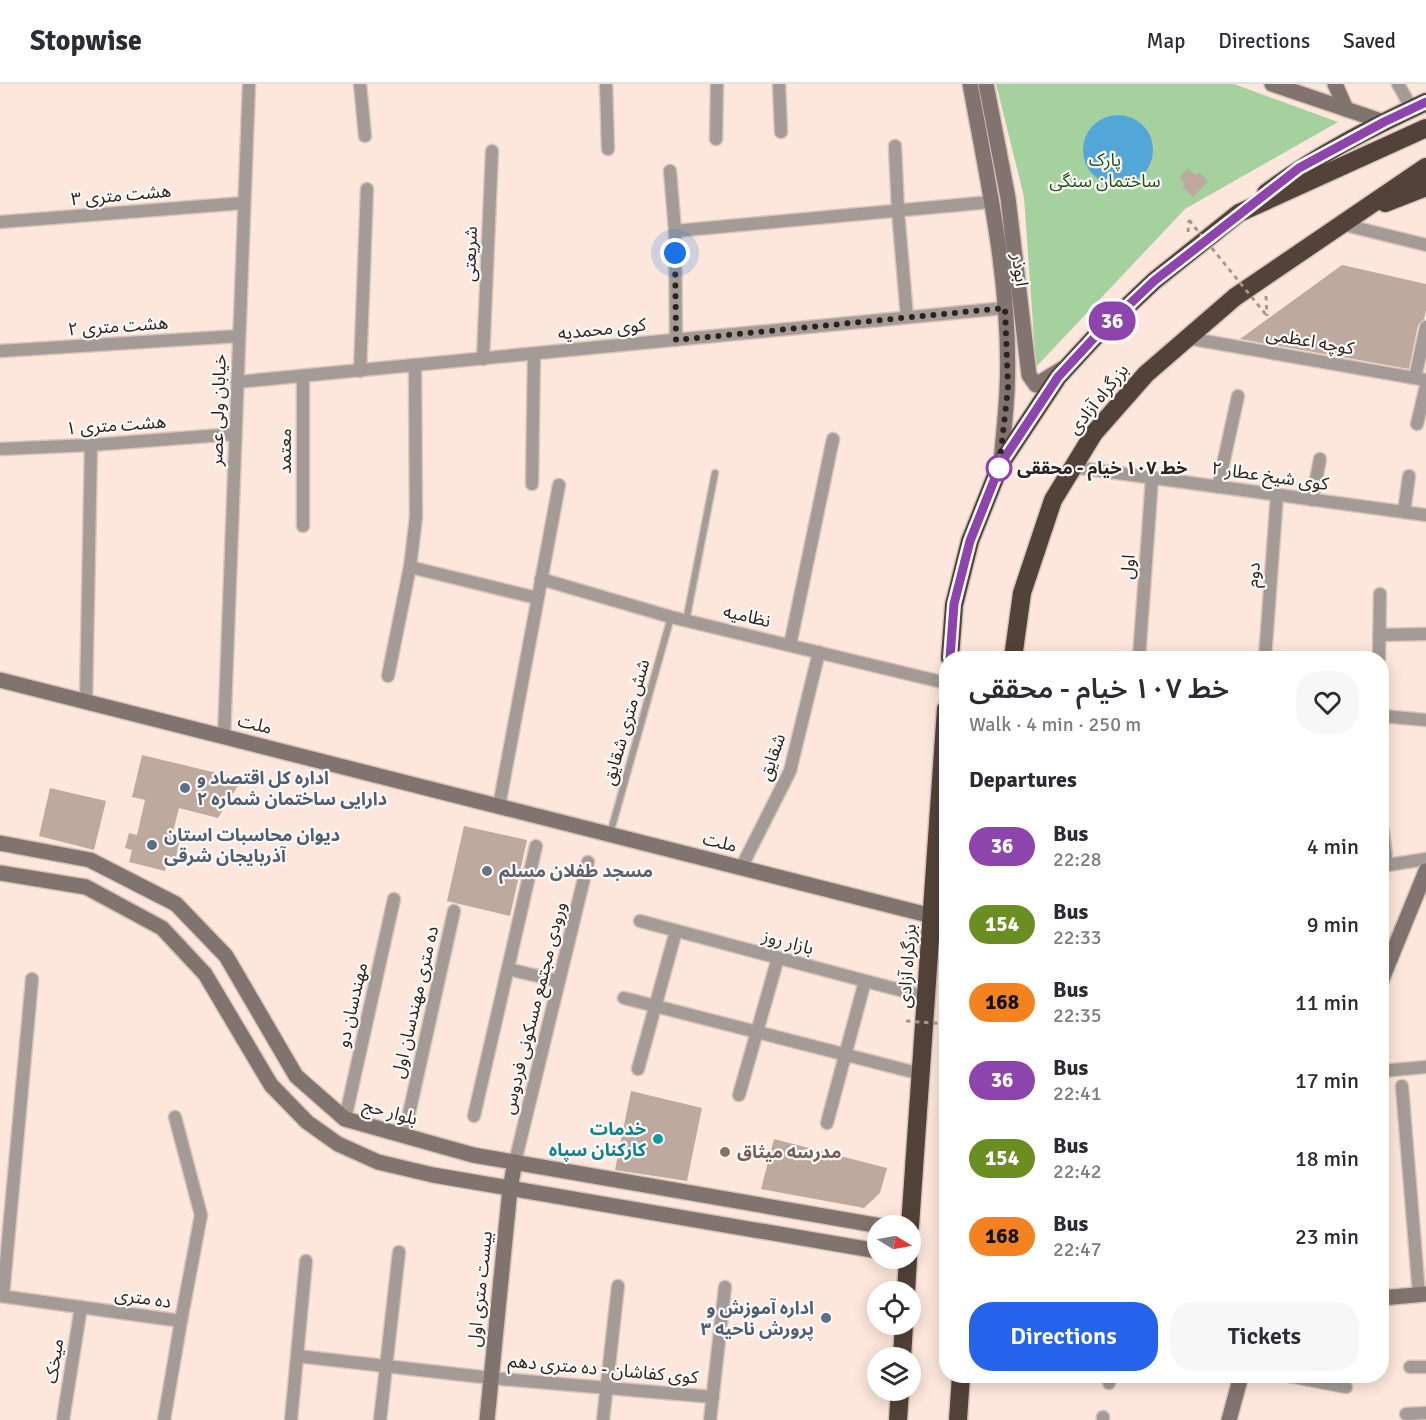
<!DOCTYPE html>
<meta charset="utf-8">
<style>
:root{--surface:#fff;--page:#f7f7f7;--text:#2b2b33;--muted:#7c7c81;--line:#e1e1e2;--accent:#2563eb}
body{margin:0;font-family:Signika,"Noto Sans Arabic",sans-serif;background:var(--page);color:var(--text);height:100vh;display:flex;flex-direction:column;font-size:22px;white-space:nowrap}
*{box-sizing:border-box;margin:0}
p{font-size:20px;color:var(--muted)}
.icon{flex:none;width:33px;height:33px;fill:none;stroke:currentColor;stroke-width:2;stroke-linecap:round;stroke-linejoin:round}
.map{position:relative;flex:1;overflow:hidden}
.side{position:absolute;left:939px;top:567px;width:450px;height:732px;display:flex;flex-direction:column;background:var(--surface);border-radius:24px;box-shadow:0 3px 15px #0003}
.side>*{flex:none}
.badge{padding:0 12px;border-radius:20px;font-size:21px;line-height:39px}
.needle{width:39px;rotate:100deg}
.fabs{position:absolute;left:867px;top:1131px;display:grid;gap:12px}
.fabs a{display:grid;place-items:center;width:54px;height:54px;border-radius:50%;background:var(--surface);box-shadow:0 3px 15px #0003;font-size:30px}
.you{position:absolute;width:30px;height:30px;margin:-15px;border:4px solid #fff;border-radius:50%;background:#1a73e8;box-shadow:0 0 0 9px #1a73e833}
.map>.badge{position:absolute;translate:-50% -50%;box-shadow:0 0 0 3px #fff}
h2{padding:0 30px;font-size:22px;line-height:54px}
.round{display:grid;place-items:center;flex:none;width:63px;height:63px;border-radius:24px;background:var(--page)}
.overview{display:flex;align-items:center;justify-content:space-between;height:102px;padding:0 30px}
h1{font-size:28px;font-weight:600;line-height:45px}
.cta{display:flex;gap:12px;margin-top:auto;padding:12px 30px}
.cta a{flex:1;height:69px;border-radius:24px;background:var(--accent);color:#fff;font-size:24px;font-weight:600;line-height:69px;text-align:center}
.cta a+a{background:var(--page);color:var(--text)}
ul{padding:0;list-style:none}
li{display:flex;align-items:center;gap:18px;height:78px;padding:0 30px}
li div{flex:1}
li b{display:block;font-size:22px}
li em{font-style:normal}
li .badge{min-width:66px;font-weight:700;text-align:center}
header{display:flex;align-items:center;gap:36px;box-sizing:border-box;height:84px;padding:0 30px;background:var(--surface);border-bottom:2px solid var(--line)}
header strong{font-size:28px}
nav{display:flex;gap:33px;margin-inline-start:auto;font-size:21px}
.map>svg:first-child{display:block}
.green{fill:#a5d19f}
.water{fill:#52a6d8}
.building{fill:#bea99f}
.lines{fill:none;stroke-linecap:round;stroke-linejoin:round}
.lane-casing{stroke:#d7c4ba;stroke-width:9}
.street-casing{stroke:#d7c4ba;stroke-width:15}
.secondary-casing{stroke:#d7c4ba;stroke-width:18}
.highway-casing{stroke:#d7c4ba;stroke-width:21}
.path{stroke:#a8978f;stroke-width:3;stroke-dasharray:4.5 4.5;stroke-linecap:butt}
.lane{stroke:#a49b96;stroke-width:6}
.street{stroke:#a49b96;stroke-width:12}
.secondary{stroke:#81746e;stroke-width:15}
.highway{stroke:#534239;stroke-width:18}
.path-bridge{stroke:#a8978f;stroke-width:3;stroke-dasharray:4.5 4.5;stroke-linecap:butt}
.line-casing{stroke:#fff;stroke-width:14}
.line{stroke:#8e44ad;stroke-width:9}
.walk{stroke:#2b231f;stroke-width:6;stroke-dasharray:0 10.8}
.stop-dot{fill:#fff;stroke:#8e44ad;stroke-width:3}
.service-dot{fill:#5c6f8a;stroke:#fdf9f6;stroke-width:2}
.worship-dot{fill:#6b7280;stroke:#fdf9f6;stroke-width:2}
.culture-dot{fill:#0f9aa8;stroke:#fdf9f6;stroke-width:2}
.education-dot{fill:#8d6e63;stroke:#fdf9f6;stroke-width:2}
.labels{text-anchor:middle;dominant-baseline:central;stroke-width:4.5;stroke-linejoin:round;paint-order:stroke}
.park-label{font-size:18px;fill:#1c5515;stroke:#fdf9f6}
.street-label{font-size:18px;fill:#2b231f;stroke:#fdf9f6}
.stop-label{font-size:18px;font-weight:bold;fill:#2b231f;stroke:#fdf9f6;text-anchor:start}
.service-label{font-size:18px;font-weight:bold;fill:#4e5e75;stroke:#fdf9f6;text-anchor:start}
.worship-label{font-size:18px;font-weight:bold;fill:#5b616d;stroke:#fdf9f6;text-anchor:start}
.culture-label{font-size:18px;font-weight:bold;fill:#0d838f;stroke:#fdf9f6;text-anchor:end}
.education-label{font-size:18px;font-weight:bold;fill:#785e54;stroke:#fdf9f6;text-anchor:start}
</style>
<header>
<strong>Stopwise</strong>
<nav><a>Map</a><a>Directions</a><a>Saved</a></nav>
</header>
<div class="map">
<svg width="1426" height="1336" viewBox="0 0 1426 1336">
<rect width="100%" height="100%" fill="#fde7dc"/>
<!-- green -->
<path class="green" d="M996 0H1234L1338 38 1185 125 1036 283 1024 113Z"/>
<!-- water -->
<circle class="water" cx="1118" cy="66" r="35"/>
<!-- building -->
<g class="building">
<path d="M1188 84 1195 91 1199 88 1208 97 1193 113 1182 103 1185 100 1179 94Z"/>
<path d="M1342 181 1426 200V226L1424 235 1418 241 1409 285 1240 255Z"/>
<path d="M142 671 242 695 218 734 179 724 171 756 179 758 176 774 168 772 165 787 129 778 132 766 125 764 129 749 137 751 145 716 132 713Z"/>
<path d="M50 704 106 717 94 766 39 752Z"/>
<path d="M464 742 527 756 510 832 447 817Z"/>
<path d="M631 1007 702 1024 687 1097 615 1086Z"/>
<path d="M774 1055 887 1084 880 1109 864 1124 761 1105Z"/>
</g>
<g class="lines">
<!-- lane casing -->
<g class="lane-casing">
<g id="lane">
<path d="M686 537 715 389"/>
<path d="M610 750 671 533"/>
</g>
</g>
<!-- street casing -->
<g class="street-casing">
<g id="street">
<path d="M360 0 365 52"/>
<path d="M606 0 608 65"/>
<path d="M779 0 781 48"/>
<path d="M1398 0 1412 25"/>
<path d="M716 55 717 0"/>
<path d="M895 62 898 127 907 233"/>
<path d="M670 87 675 147 676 256"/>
<path d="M0 138 244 119"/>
<path d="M1341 140 1426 161"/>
<path d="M675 147 991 118"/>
<path d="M1187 254 1426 296"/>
<path d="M0 267 239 252"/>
<path d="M483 275 492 67"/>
<path d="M360 287 367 105"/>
<path d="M1415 294 1426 243"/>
<path d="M237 298 1005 224"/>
<path d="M1417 340 1426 302"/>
<path d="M0 365 91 361 235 350"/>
<path d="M1073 383 1426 431"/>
<path d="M532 400 534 270"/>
<path d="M1218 403 1238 312"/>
<path d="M1312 416 1320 375"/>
<path d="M1404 428 1409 392"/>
<path d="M303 442V292"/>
<path d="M410 483 537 514"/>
<path d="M541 495 671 533 946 599"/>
<path d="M1379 551 1426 550"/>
<path d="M790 561 833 355"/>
<path d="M1139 574 1152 394"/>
<path d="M1265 574 1277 411"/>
<path d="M1379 574 1380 510"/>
<path d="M388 592 410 483 416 433 415 281"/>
<path d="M86 618 91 361"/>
<path d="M1382 632 1426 636"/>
<path d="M224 653 249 0"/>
<path d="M499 722 559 401"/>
<path d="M1383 748 1387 781"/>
<path d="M1382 782 1426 775"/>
<path d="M741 784 790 687 819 568"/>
<path d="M640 837 926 913"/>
<path d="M508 885 559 897"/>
<path d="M624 914 921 990"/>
<path d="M638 985 676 847"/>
<path d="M1382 987 1426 983"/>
<path d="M1402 1002 1419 1211"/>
<path d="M739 1011 778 874"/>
<path d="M474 1032 536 762"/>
<path d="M175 1033 201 1131 181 1237"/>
<path d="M345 1035 394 815"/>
<path d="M827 1039 865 897"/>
<path d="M404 1052 454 827"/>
<path d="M515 1078 588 778"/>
<path d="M0 1212 181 1237 164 1336"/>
<path d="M3 1212 32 895"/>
<path d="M297 1272 491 1294 713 1313"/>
<path d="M1410 1283H1426"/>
<path d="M1289 1292 1346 1303"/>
<path d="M1109 1299V1292"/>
<path d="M1406 1330 1426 1329"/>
<path d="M63 1336 81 1223"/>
<path d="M291 1336 306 1177"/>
<path d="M380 1336 399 1168"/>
<path d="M603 1336 618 1202"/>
<path d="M710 1336 725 1203"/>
<path d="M1103 1336V1333"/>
</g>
</g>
<!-- secondary casing -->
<g class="secondary-casing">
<g id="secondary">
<path d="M970 0C988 97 1012 207 1007 306 1006 330 1003 355 1001 379"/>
<path d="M986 0 1008 114 1029 291 1036 301 1062 285"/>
<path d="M1272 0 1384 38"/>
<path d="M1335 0 1346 25"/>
<path d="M0 596 932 832"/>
<path d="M0 759 90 776 176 820 226 872 296 992 345 1035 473 1071 881 1142"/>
<path d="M0 789 86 803 162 844 205 890 271 1001 307 1038 338 1060 378 1078 433 1091 878 1167"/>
<path d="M1382 895 1426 787"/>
<path d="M1382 1214 1426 1210"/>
<path d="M487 1336 510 1105 515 1078"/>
<path d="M1229 1336 1241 1292"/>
</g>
</g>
<!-- highway casing -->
<g class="highway-casing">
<g id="highway">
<path d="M1266 109C1315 72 1370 44 1426 18"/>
<path d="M1385 119 1426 103"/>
<path d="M950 574 954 521 970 457 1001 379 1058 293 1094 254 1154 197 1239 129 1426 44"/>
<path d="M1013 574 1022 509 1053 416 1094 349 1146 290 1235 213 1426 83"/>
<path d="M910 1142 946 625"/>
<path d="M906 1208 908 1174"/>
<path d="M902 1274 904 1240"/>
<path d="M898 1336 900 1306"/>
<path d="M958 1336 961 1292"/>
</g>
</g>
<!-- path -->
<g class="path">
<path d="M1188 148 1189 136"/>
<path d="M1266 212 1267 232"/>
</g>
<!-- lane -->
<use href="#lane" class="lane"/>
<!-- street -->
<use href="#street" class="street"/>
<!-- secondary -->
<use href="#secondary" class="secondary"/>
<!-- highway -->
<use href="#highway" class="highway"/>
<!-- path-bridge -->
<g class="path-bridge">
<path d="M1189 136 1267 232"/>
<path d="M906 937 946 940"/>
</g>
</g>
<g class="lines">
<!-- line casing -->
<g class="line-casing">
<path id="line" d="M950 574 954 520 970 457 1001 379 1058 293 1094 254 1154 197 1299 84 1384 38 1426 18"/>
</g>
<!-- line -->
<use href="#line" class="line"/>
<!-- walk -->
<path class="walk" d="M675 169 676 256 1005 224 1008 304 999 384"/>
</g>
<!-- markers -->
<circle class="stop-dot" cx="999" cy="384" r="12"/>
<g class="service-dot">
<circle cx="185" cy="704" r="6"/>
<circle cx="152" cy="761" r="6"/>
<circle cx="826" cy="1234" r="6"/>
</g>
<circle class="worship-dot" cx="487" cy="787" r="6"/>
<circle class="culture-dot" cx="658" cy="1055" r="6"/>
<circle class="education-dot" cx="725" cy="1068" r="6"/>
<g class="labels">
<!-- park labels -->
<g class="park-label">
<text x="1105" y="76">پارک<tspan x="1105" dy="21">ساختمان سنگی</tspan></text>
</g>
<!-- street labels -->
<g class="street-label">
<text transform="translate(121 111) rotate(-5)">هشت متری ۳</text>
<text transform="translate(470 170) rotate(-88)">شریعتی</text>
<text transform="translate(1020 186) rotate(83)">ابوذر</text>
<text transform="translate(118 242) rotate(-4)">هشت متری ۲</text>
<text transform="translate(602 245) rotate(-6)">کوی محمدیه</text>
<text transform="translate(1310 257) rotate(10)">کوچه اعظمی</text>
<text transform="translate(1098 315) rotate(-51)">بزرگراه آزادی</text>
<text transform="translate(218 326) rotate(-88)">خیابان ولی عصر</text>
<text transform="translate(116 341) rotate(-4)">هشت متری ۱</text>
<text transform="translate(285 367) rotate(-90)">معتمد</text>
<text transform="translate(1270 392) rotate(8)">کوی شیخ عطار ۲</text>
<text transform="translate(1128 483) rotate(-86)">اول</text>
<text transform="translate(1253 491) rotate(-86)">دوم</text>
<text transform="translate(747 532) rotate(13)">نظامیه</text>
<text transform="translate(626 638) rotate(-74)">شش متری شقایق</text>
<text transform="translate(255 640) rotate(14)">ملت</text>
<text transform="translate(772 673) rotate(-71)">شقایق</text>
<text transform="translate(720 758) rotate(14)">ملت</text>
<text transform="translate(788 858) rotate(15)">بازار روز</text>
<text transform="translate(907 882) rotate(-86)">بزرگراه آزادی</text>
<text transform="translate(415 918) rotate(-77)">ده متری مهندسان اول</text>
<text transform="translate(352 921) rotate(-77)">مهندسان دو</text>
<text transform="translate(534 924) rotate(-76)">ورودی مجتمع مسکونی فردوس</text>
<text transform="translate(390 1028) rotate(15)">بلوار حج</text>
<text transform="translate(480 1205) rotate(-84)">بیست متری اول</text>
<text transform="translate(143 1214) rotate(8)">ده متری</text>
<text transform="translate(54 1277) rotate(-81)">میخک</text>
<text transform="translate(603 1285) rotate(5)">کوی کفاشان - ده متری دهم</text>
</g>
<!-- stop labels -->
<g class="stop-label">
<text x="1017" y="384">خط ۱۰۷ خیام - محققی</text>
</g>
<!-- service labels -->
<g class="service-label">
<text x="197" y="694">اداره کل اقتصاد و<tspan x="197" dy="21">دارایی ساختمان شماره ۲</tspan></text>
<text x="164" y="751">دیوان محاسبات استان<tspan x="164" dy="21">آذربایجان شرقی</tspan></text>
<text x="814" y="1224" text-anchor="end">اداره آموزش و<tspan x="814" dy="21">پرورش ناحیه ۳</tspan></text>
</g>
<!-- worship labels -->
<g class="worship-label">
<text x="499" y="787">مسجد طفلان مسلم</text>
</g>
<!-- culture labels -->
<g class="culture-label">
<text x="646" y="1045">خدمات<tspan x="646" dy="21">کارکنان سپاه</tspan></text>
</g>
<!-- education labels -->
<g class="education-label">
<text x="737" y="1068">مدرسه میثاق</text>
</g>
</g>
</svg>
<div class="fabs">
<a><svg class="needle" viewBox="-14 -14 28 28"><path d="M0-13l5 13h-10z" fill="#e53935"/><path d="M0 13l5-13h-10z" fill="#7c7c81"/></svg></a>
<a><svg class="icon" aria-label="locate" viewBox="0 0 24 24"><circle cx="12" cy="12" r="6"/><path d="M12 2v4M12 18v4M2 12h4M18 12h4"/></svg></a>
<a><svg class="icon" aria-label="layers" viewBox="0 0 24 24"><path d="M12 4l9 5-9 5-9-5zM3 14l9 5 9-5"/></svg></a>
</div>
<div class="you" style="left:675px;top:169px"></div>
<b class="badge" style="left:1112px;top:237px;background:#8e44ad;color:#fff">36</b>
<section class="side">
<div class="overview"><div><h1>خط ۱۰۷ خیام - محققی</h1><p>Walk · 4 min · 250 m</p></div><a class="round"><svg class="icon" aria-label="heart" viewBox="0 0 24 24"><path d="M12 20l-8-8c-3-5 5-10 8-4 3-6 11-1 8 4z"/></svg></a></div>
<h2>Departures</h2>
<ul>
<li><span class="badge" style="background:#8e44ad;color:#fff">36</span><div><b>Bus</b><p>22:28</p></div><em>4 min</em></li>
<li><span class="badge" style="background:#6b8e23;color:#fff">154</span><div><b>Bus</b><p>22:33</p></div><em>9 min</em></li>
<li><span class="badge" style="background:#f58220;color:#111">168</span><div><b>Bus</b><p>22:35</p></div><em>11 min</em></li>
<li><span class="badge" style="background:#8e44ad;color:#fff">36</span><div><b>Bus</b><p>22:41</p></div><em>17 min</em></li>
<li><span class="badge" style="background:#6b8e23;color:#fff">154</span><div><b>Bus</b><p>22:42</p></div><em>18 min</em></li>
<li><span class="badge" style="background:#f58220;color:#111">168</span><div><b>Bus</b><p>22:47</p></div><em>23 min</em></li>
</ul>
<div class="cta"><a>Directions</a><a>Tickets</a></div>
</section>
</div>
